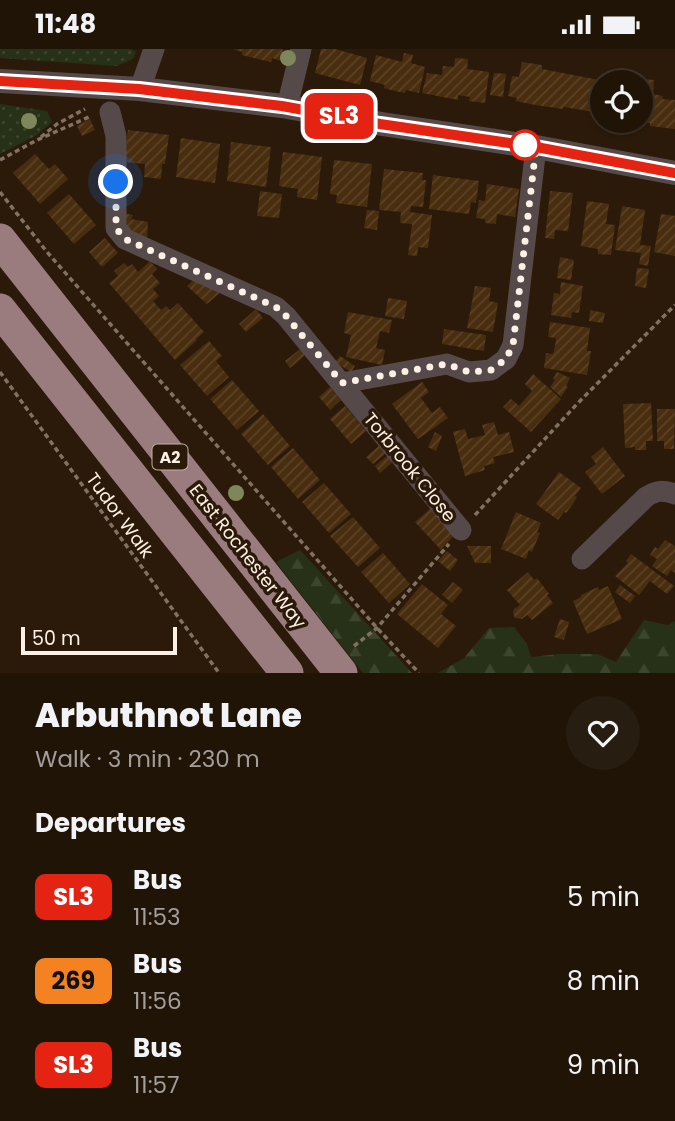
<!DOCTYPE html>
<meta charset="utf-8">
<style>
:root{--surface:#201407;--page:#281d11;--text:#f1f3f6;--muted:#a29e9b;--line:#3d3328}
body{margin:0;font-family:Poppins,sans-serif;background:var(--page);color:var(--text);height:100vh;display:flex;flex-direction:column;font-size:26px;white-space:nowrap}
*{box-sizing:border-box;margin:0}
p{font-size:23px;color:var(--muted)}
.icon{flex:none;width:38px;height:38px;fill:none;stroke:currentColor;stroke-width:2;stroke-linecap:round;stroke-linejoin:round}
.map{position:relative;height:624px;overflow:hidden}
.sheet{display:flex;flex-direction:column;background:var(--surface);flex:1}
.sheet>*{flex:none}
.badge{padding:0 14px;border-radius:10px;font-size:24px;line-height:46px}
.fabs{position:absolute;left:590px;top:21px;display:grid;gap:14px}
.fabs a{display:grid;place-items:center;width:63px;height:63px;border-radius:50%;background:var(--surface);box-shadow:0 2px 5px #0004,0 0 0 2px var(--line);font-size:35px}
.scale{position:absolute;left:21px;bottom:18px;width:156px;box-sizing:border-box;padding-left:7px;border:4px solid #fdf0e5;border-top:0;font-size:19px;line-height:24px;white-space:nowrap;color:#fdf0e5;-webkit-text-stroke:5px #2b1a09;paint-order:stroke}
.you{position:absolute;width:35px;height:35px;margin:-18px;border:5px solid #fff;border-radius:50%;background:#1a73e8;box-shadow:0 0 0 10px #1a73e833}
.map>.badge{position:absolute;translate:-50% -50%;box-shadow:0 0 0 4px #fff}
h2{padding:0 35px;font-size:26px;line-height:63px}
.round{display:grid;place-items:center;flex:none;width:74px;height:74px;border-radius:37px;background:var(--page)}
.summary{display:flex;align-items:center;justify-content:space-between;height:119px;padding:0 35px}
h1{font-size:33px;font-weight:800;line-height:52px}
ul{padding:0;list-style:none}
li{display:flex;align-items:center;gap:21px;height:84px;padding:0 35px}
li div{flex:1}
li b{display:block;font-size:26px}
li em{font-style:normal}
li .badge{min-width:77px;font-weight:700;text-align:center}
.status{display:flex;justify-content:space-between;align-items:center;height:49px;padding:0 35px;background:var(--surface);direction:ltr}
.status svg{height:19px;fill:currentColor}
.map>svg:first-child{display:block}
.grass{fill:url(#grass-dots)}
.forest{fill:url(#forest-firs)}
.building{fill:url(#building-hatch)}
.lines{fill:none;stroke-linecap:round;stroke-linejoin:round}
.path{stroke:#807162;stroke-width:3.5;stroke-dasharray:5 3.5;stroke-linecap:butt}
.minor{stroke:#56494a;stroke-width:21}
.tertiary{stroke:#56494a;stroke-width:24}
.trunk{stroke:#9a7c7e;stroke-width:33}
.tree{fill:#7f865b}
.line-casing{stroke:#fff;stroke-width:16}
.line{stroke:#e42313;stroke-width:10}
.walk{stroke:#fdf0e5;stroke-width:7;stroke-dasharray:0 12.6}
.stop-dot{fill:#fff;stroke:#e42313;stroke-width:3.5}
.labels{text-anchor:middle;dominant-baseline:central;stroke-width:7;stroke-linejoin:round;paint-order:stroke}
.shield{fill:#2b1a09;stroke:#beb0a3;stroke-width:2}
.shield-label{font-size:16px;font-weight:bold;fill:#fdf0e5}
.street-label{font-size:18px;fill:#fdf0e5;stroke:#2b1a09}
</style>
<div class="status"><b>11:48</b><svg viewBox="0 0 49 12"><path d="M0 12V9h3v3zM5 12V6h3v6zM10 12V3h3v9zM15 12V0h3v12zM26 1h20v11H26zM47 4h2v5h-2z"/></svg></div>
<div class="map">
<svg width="675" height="624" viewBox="0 0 675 624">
<defs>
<pattern id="grass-dots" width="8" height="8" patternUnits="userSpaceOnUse" patternTransform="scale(1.75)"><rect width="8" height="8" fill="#273117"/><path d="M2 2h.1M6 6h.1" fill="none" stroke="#3c452d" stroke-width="1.8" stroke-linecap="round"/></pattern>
<pattern id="forest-firs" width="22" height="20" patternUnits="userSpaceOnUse" patternTransform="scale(1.75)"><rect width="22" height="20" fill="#273117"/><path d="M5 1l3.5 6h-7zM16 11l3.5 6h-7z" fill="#3c452d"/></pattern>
<pattern id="building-hatch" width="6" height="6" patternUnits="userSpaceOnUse" patternTransform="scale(1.75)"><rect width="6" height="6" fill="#492d0f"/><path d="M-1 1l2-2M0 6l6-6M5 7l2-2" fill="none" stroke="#5b4226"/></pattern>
</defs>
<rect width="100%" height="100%" fill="#2b1a09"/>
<!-- grass -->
<g class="grass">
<path d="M0 0H131L136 3 133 10 117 17 0 9Z"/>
<path d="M0 55 47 62 52 73 37 86 0 105Z"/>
</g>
<!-- forest -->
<g class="forest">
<path d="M300 501 412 624H363L276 513Z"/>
<path d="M644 571 668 576 675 572V624H438L464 609 489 579 514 578 527 595 531 608 560 605H597L616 613Z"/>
</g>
<!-- building -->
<g class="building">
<path d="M233 0H283L281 12 272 9 271 13 242 6V3Z"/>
<path d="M321 0H335L367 9 360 36 315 24Z"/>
<path d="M404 4 413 6 411 14 425 18 419 44 406 41 405 44 395 42 384 39 385 36 370 32 376 6 402 13Z"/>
<path d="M455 9 468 10 467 20 489 23 485 54 469 52 470 48 458 46V51L422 44 427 24 442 26 443 17 454 18Z"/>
<path d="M522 13 542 16V20L599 31 594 63 564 58 563 60 535 56 516 52 517 49 508 47 512 27 519 28Z"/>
<path d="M494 24 506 25 503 48 490 46Z"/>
<path d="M610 27 654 31 653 45 663 47 662 50 675 51V80L650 77V74L640 73V33H600L601 30 609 31Z"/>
<path d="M90 70 95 81 82 87 77 77Z"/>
<path d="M128 81 169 86 165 115H162L161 130 144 128 145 115 124 113Z"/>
<path d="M181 89 220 95 215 134 176 128Z"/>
<path d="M231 93 271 98 266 138 227 132Z"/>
<path d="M283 103 322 108 317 151 297 148 298 140 279 137Z"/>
<path d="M35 105 49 120 55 115 68 130 40 155 13 124Z"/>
<path d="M334 111 372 115 367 158 336 154 337 146 330 145Z"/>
<path d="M384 120 423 124 422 131H426L423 158 411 157 410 163 432 166 428 199 418 198 417 207 408 206 412 175 400 174 401 163 379 161Z"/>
<path d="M433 126 479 132 476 154 471 153 469 165 429 160Z"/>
<path d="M487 135 519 140 515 168 497 165 496 175 485 174V170L476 169 479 151 485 152Z"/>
<path d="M260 142 282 145 279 169 257 167Z"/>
<path d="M550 142 573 144 568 182 555 181 554 190 545 189Z"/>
<path d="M69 145 96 176 74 195 47 164Z"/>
<path d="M587 152 609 155 606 175 615 176 611 206 598 205V200L581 197Z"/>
<path d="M622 157 645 161 640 196 651 197 648 217 639 215 641 204 615 201Z"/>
<path d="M367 161 379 162 377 181 364 179Z"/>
<path d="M122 164 133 166 131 170 148 173 147 189 125 180Z"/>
<path d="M661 165 675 167V207L654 203Z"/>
<path d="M105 189 118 204 102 218 89 203Z"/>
<path d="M560 208 574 211 571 231 557 229Z"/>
<path d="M150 212 157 220 152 225 160 234 153 240 159 247 153 252 161 261 166 257 170 261 178 254 204 283 196 290 197 291 175 311 109 234 118 227 114 222 124 214 128 218 132 215 138 223Z"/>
<path d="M637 219 649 220 646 239 635 237Z"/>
<path d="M196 229 223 241 207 255 187 237Z"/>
<path d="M561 233 583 237 579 264 572 263 571 269 551 266 554 244 560 245Z"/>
<path d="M475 237 491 239 489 252 498 254 493 283 467 279Z"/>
<path d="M388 249 407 252 404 270 385 267Z"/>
<path d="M256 260 263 269 246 283 239 275Z"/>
<path d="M590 261 605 264 603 274 589 272Z"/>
<path d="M348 263 392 271 389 284 380 282 378 291 376 299 385 301 382 316 346 308 351 286 344 284Z"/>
<path d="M550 273 590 279 587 302H591L587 326 544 319 546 304 553 305 555 297 556 289 548 288Z"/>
<path d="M444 280 486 286 484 302 442 295Z"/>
<path d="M209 292 222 307 216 312 229 328 207 347 180 316Z"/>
<path d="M300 300 305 306 290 319 285 312Z"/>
<path d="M340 307 355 317 351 323 335 313Z"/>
<path d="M557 323 570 329 566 337 568 338 561 348 550 338 555 331 553 330Z"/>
<path d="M533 325 561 350 531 383 503 358 511 350 519 357 532 342 525 335Z"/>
<path d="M232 331 259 362 237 381 210 350Z"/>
<path d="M422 333 429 343 421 349 432 364 440 358 448 369 418 390 392 355Z"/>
<path d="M330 338 341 351 330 361 319 348Z"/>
<path d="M651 354 653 392H646V401H635V398L625 399 623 355Z"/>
<path d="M345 357 366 382 351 395 330 370Z"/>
<path d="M657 360H675L674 400H664V392H657Z"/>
<path d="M263 365 290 397 268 416 241 385Z"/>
<path d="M494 373 498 386 509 383 514 403 493 408 495 414 484 417 485 421 465 427 453 383 465 380 468 390 485 386 482 376Z"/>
<path d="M435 383 442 387 436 402 428 398Z"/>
<path d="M380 396 386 404 373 415 366 408Z"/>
<path d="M603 398 625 427 602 445 585 423 596 415 591 408Z"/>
<path d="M293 399 320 431 298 450 271 418Z"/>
<path d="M388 406 394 412 380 424 375 417Z"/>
<path d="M559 423 581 439 575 447 577 448 572 456 566 464 564 463 558 471 536 455Z"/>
<path d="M324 434 351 465 329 484 302 453Z"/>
<path d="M431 459 454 486 441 501 415 473Z"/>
<path d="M516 463 541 474 537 483 540 484 532 503 529 501 526 510 501 500Z"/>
<path d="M353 468 380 499 358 518 330 487Z"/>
<path d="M665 491 675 497V524L671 521 667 527 652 517 657 510 650 506 655 498 658 500Z"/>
<path d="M467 497H491V514H475Z"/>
<path d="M447 502 458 511 450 522 438 512Z"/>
<path d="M383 504 410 535 389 554 361 523Z"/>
<path d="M631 505 674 537 667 545 650 532 639 546 615 527 628 514 626 512Z"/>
<path d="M528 523 534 531 537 529 549 545 547 546 553 554 532 571 527 566 522 570 515 569 513 564 514 560 520 556 507 541Z"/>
<path d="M453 533 463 541 452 554 442 546Z"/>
<path d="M422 535 448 556 441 565 456 577 438 599 397 565Z"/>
<path d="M620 536 635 547 630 554 615 543Z"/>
<path d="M608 537 622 570 587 585 573 552 581 548V546L598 538 599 541Z"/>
<path d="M560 570 569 573 564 591 554 588Z"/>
</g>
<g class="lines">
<!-- path -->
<g class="path">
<path d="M41 88 57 75 85 60"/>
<path d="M0 111 37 91 89 68"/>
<path d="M0 143 47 203 377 579 419 624"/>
<path d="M0 323 219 624"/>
<path d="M475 466 577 355 675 256"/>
<path d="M354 597 377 579 449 495"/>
</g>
<!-- minor -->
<g class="minor">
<path d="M140 40 154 0"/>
<path d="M287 58 301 0"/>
<path d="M110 63 116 87V179L125 190 276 258 286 267 461 481"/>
<path d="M342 334 447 315 469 323 491 321 506 310 513 296 536 98"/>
<path d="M582 510 646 448C657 441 663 441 675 445"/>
</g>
<!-- tertiary -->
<path class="tertiary" d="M0 32 140 40 282 57 382 75 536 98 675 124"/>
<!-- trunk -->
<g class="trunk">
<path d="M0 191 341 624"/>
<path d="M0 261 287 624"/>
</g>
</g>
<!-- trees -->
<g class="tree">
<circle cx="288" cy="9" r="8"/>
<circle cx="29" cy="72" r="8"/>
<circle cx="236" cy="444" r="8"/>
</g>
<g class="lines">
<!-- line casing -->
<g class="line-casing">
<path id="line" d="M0 32 139 40 282 57 380 75 536 98 675 124"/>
</g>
<!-- line -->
<use href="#line" class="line"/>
<!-- walk -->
<path class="walk" d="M116 133V179L125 190 276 258 286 267 342 334 447 315 469 323 491 321 506 310 513 296 536 98 525 96"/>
</g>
<!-- markers -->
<circle class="stop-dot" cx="525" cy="96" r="14"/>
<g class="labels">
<!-- shield labels -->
<rect class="shield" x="152.5" y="395.5" width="35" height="25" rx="5"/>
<g class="shield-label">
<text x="170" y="408">A2</text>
</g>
<!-- street labels -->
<g class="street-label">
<text transform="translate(410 418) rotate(51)">Torbrook Close</text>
<text transform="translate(120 466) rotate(54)">Tudor Walk</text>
<text transform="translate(248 507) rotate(52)">East Rochester Way</text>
</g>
</g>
</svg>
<div class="fabs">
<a><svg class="icon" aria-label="locate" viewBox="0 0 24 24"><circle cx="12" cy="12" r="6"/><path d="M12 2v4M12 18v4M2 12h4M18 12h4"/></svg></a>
</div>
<div class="scale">50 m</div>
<div class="you" style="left:116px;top:133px"></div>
<b class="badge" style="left:339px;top:67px;background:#e42313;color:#fff">SL3</b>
</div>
<section class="sheet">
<div class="summary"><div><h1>Arbuthnot Lane</h1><p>Walk · 3 min · 230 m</p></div><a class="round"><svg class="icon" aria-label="heart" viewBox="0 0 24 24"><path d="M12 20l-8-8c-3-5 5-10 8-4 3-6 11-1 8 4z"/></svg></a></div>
<h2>Departures</h2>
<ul>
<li><span class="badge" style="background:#e42313;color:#fff">SL3</span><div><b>Bus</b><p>11:53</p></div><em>5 min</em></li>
<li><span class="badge" style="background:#f58220;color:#111">269</span><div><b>Bus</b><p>11:56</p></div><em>8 min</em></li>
<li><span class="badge" style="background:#e42313;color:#fff">SL3</span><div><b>Bus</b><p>11:57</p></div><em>9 min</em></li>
</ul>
</section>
